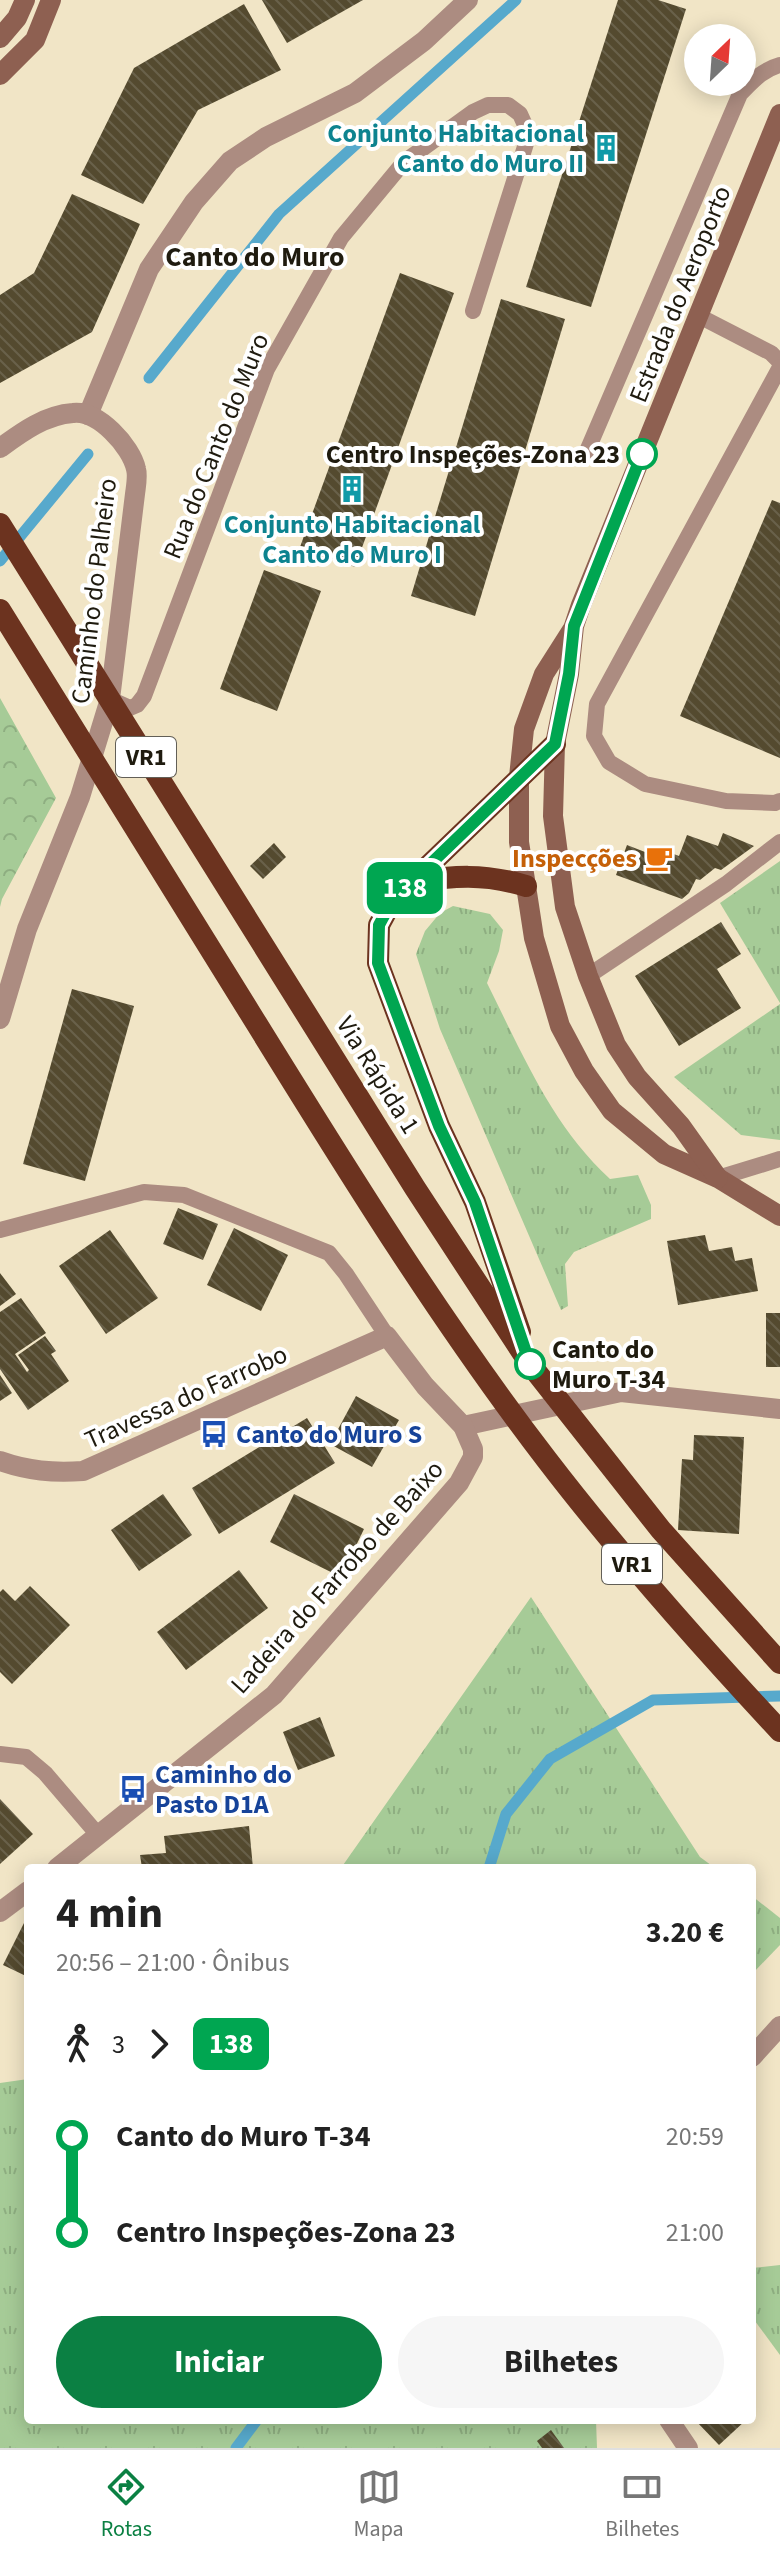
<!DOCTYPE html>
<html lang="pt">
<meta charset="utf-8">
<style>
:root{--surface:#fff;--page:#f6f6f6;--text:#222;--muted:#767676;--line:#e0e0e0;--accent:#0b8043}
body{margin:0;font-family:"Source Sans 3",sans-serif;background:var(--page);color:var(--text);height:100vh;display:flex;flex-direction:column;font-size:30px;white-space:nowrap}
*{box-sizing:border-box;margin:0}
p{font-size:26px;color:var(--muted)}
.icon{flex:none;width:44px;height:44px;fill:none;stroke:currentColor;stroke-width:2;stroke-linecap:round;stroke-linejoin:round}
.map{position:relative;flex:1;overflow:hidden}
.side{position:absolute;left:24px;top:1864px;width:732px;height:560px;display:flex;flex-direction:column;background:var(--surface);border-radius:8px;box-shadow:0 4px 20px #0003}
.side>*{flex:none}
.badge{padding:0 16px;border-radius:12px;font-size:28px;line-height:52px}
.needle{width:52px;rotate:25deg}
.controls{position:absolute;left:684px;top:24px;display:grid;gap:16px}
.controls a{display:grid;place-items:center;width:72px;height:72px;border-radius:50%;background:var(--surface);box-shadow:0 4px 20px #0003;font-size:40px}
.map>.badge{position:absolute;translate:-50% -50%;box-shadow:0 0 0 4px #fff}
.legs{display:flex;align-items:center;gap:12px;height:88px;padding:0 32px;font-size:26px}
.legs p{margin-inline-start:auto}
.overview{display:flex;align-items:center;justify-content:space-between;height:136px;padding:0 32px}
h1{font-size:44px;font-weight:700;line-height:60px}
.button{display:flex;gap:16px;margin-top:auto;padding:16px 32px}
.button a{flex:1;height:92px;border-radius:48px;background:var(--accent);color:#fff;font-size:32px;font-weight:700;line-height:92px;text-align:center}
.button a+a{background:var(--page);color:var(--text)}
ul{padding:0 32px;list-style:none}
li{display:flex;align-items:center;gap:28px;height:96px;font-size:30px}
li i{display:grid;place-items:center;width:12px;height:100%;margin:0 10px;background:currentColor}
li i::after{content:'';width:20px;height:20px;margin:-10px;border:6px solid;border-radius:50%;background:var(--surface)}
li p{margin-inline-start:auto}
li:first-child i{background:linear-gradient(#0000 50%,currentColor 0)}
li:last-child i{background:linear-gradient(currentColor 50%,#0000 0)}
.tab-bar{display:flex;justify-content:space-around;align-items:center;height:112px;border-top:2px solid var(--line);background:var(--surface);font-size:22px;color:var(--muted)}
.tab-bar a{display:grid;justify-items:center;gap:4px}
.tab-bar .active{color:var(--accent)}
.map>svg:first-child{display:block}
.grass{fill:url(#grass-tufts)}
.forest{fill:url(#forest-crowns)}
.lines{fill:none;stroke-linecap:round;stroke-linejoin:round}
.stream{stroke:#57a9cc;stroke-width:11}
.building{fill:url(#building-back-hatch)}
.service{stroke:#ac8c81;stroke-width:16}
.minor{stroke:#ac8c81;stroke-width:20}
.secondary{stroke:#8e6051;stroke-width:20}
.trunk{stroke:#6c331f;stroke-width:22}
.line-1-casing{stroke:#fff;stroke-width:18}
.line-1{stroke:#00a651;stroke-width:12}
.stop-1-dot{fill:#fff;stroke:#00a651;stroke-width:4}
.labels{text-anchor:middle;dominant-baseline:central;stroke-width:8;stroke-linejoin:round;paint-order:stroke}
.shield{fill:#fff;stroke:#625f57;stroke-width:2}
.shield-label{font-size:24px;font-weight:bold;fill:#1f1b0f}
.culture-label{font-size:26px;font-weight:bold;fill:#0d838f;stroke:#fff;text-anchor:end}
.street-label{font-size:26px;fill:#1f1b0f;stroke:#fff}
.stop-label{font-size:26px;font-weight:bold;fill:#1f1b0f;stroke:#fff;text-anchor:end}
.food-label{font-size:26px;font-weight:bold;fill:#c56008;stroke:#fff;text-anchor:end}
.transit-label{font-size:26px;font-weight:bold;fill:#164399;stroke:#fff;text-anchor:start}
.neighbourhood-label{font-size:28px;font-weight:bold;fill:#1f1b0f;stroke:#fff}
</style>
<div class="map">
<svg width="780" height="2448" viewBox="0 0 780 2448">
<defs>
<pattern id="grass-tufts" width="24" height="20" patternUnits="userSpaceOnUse" patternTransform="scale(2)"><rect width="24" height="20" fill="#a6cb97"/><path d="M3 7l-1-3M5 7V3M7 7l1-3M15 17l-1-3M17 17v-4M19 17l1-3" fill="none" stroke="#8eae81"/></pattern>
<pattern id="forest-crowns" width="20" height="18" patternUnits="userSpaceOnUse" patternTransform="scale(2)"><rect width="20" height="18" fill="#a6cb97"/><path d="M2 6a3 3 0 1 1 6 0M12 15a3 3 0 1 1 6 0" fill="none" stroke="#8eae81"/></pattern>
<pattern id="building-back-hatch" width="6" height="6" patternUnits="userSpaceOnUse" patternTransform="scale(2)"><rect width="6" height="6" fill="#544a2f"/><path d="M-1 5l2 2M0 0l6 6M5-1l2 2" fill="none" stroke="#69614a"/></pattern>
</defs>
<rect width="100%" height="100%" fill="#f1e5c6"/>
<!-- grass -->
<g class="grass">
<path d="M780 861V1003L720 903Z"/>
<path d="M453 906 490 914 503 930 499 951 487 983C522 1053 552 1126 610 1179L638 1175 651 1205V1219L574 1252 565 1264 568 1306 561 1310 440 1029 416 954 425 931 440 913Z"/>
<path d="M780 1004V1140L741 1135 674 1077Z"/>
<path d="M531 1597 700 1857 715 1868H341Z"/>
<path d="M752 1896 780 1918V1945L752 1974Z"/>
<path d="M28 2079V2420H596L597 2448H0V2083Z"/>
<path d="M780 2265V2355L752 2317V2268Z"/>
</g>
<!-- forest -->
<path class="forest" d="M0 698 56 798 2 899 0 907Z"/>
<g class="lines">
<!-- stream -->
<g class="stream">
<path d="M149 378 279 214 516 0"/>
<path d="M0 561 88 454"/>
<path d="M489 1868 506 1814 550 1759 653 1700 780 1696"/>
<path d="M236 2448 257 2420"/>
</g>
</g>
<!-- building -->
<g class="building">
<path d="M262 0H363L287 43Z"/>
<path d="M618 0H658L686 9 591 307 526 287Z"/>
<path d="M244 4 281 70 198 110 143 204 81 175 134 68Z"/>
<path d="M72 194 140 224 92 332 0 383V295L34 273Z"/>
<path d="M400 273 454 293 355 567 300 547Z"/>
<path d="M501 299 565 319 475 616 411 596Z"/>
<path d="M772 500 780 503V758L680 716Z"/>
<path d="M264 570 321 591 277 711 220 689Z"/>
<path d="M723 833 754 846 721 870 715 868 700 880 696 879 689 893 682 899 616 875 627 845 668 861 671 853 679 856 687 835 718 846Z"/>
<path d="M274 843 286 857 263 879 250 866Z"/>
<path d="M721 922 741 954 717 969 741 1008 679 1046 635 976Z"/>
<path d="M72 989 134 1006 85 1181 23 1164Z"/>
<path d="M178 1208 218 1224 203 1260 163 1244Z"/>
<path d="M234 1228 288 1255 261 1311 207 1285Z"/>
<path d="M110 1230 158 1298 106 1334 59 1266Z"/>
<path d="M705 1235 709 1251 732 1247 735 1261 752 1258 758 1291 678 1305 667 1241Z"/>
<path d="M0 1273 16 1294 0 1306Z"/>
<path d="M21 1298 46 1333 15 1354 27 1372 29 1370 18 1355 45 1336 56 1351 51 1354 69 1381 28 1410 0 1369V1312Z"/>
<rect x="766" y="1313" width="14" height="54"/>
<path d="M0 1375 12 1393 0 1401Z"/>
<path d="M356 1396 399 1420 372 1467 330 1444Z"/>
<path d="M307 1418 335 1463 219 1534 192 1488Z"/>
<path d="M694 1435 744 1437 739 1534 678 1530 682 1459 693 1460Z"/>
<path d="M163 1494 192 1535 139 1571 111 1530Z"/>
<path d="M294 1494 364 1529 341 1577 270 1542Z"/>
<path d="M239 1570 268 1608 186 1670 157 1632Z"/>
<path d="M30 1586 70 1625 12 1684 0 1672V1592L3 1589 15 1601Z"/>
<path d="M320 1717 335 1756 298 1770 283 1732Z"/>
<path d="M0 1799 33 1834 0 1864Z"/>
<path d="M249 1826 253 1868H142L140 1855 166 1853 164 1836Z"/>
<path d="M28 1915V1977L3 1965Z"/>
<path d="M695 2420H746L719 2445Z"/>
<path d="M551 2430 564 2448H542L537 2441Z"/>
</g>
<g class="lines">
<!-- service -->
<g class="service">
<path d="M699 316 771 353 780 362"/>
<path d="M780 367 597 704 594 736 609 762 645 784 726 801 775 803 780 801"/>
<path d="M585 456 740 94C753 81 762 70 780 65"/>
<path d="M110 699 130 708 137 705 144 696 267 369 341 238 404 162 473 112 488 105H508L520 114 529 134 473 311"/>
<path d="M588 976 726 884 780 842"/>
<path d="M718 1178 780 1159"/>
<path d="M0 1230 144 1192 184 1195 329 1253 346 1274 387 1336"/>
<path d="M0 1754 26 1757 45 1773 99 1836"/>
</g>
<!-- minor -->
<g class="minor">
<path d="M88 415 149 269 194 202 230 161 266 137 355 93 424 41 468 0"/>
<path d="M0 448C22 432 45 415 73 413 98 410 131 446 136 469 138 476 136 486 135 494L110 699 80 797 27 929 0 1019"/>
<path d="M463 1426 621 1392 780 1409"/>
<path d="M0 1461C28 1471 53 1473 83 1471L387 1336 425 1386 463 1426 473 1449V1457L459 1483 274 1695 57 1868"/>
<path d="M0 1912 28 1891"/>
<path d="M752 2057 780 2026"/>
<path d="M669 2420 688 2448"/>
</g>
<!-- secondary -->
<g class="secondary">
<path d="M0 38 17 18 25 0"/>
<path d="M0 75 35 40 51 0"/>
<path d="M572 630 544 674 524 729 519 777V842L526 886 534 938 560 1026 584 1071 612 1111 664 1154 718 1178 780 1216"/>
<path d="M718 1178 681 1126 637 1077 616 1045 588 976 565 907 553 816 555 744 569 674 574 626 581 605 780 114"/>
</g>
<!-- trunk -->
<g class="trunk">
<path d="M0 524 415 1188 530 1364 661 1530 780 1663"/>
<path d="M0 610C83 745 167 879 250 1013 344 1165 438 1318 547 1460 619 1554 699 1644 780 1731"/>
<path d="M411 882C454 876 483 873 526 886"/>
<path d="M520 1332 475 1202 439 1126 378 963 379 925 392 901 555 744"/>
</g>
</g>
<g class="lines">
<!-- line-1 casing -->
<g class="line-1-casing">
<path id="line-1" d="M530 1364 475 1202 439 1126 378 963 379 925 392 901 555 744 569 674 574 626 642 454"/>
</g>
<!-- line-1 -->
<use href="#line-1" class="line-1"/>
</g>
<!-- icons -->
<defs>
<g id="building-bare" transform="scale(2.16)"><path d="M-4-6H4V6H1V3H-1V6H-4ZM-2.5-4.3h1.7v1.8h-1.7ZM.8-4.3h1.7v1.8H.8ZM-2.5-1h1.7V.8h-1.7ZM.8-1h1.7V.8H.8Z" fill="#0f9aa8" stroke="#fff" stroke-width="2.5" paint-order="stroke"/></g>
<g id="cafe-bare" transform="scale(2.16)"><path d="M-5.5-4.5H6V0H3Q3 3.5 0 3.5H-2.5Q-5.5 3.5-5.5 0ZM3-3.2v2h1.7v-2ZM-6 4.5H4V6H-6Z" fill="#e8710a" stroke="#fff" stroke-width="2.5" paint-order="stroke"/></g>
<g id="bus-bare" transform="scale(2.16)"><path d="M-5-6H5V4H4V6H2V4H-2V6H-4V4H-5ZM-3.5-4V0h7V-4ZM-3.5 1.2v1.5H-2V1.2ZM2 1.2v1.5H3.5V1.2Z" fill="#1a4fb4" stroke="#fff" stroke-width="2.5" paint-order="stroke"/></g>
</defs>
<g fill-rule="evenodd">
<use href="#building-bare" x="606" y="148"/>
<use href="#building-bare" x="352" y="489"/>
<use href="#cafe-bare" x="659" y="858"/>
<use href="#bus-bare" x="214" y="1434"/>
<use href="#bus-bare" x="133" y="1789"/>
</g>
<!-- markers -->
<g class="stop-1-dot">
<circle cx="642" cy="454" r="14"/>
<circle cx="530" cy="1364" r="14"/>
</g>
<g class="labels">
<!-- shield labels -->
<g class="shield">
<rect x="116" y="737" width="60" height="40" rx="6"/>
<rect x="602" y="1544" width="60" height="40" rx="6"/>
</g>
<g class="shield-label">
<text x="146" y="757">VR1</text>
<text x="632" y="1564">VR1</text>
</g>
<!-- culture labels -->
<g class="culture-label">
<text x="584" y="133">Conjunto Habitacional<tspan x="584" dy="30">Canto do Muro II</tspan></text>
<text x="352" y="524" text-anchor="middle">Conjunto Habitacional<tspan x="352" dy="30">Canto do Muro I</tspan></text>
</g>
<!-- street labels -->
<g class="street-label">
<text transform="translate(680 294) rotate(-68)">Estrada do Aeroporto</text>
<text transform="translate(216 446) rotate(-68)">Rua do Canto do Muro</text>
<text transform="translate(94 591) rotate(-83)">Caminho do Palheiro</text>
<text transform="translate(378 1075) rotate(58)">Via Rápida 1</text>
<text transform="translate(186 1397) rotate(-24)">Travessa do Farrobo</text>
<text transform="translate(337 1577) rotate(-48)">Ladeira do Farrobo de Baixo</text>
</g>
<!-- stop labels -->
<g class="stop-label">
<text x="620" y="454">Centro Inspeções-Zona 23</text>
<text x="552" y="1349" text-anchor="start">Canto do<tspan x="552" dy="30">Muro T-34</tspan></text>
</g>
<!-- food labels -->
<g class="food-label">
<text x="637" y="858">Inspecções</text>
</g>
<!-- transit labels -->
<g class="transit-label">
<text x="236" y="1434">Canto do Muro S</text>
<text x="155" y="1774">Caminho do<tspan x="155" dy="30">Pasto D1A</tspan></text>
</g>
<!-- neighbourhood labels -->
<g class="neighbourhood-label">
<text x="255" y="257">Canto do Muro</text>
</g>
</g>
</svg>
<div class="controls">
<a><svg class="needle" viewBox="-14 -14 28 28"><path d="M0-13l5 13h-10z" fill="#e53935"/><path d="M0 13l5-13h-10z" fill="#767676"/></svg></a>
</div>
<b class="badge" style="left:405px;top:888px;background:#00a651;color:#fff">138</b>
<section class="side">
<div class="overview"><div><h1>4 min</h1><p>20:56 – 21:00 · Ônibus</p></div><b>3.20 €</b></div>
<div class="legs"><svg class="icon" aria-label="walk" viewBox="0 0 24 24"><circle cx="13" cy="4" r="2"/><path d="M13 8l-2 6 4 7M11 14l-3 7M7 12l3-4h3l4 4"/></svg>3<svg class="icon" aria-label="forward" viewBox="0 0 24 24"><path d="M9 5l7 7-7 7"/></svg><b class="badge" style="background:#00a651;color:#fff">138</b></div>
<ul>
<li><i style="color:#00a651"></i><b>Canto do Muro T-34</b><p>20:59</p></li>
<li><i style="color:#00a651"></i><b>Centro Inspeções-Zona 23</b><p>21:00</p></li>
</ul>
<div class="button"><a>Iniciar</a><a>Bilhetes</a></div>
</section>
</div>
<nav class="tab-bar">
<a class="active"><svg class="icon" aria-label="directions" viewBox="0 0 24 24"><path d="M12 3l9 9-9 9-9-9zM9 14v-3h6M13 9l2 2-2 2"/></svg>Rotas</a>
<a><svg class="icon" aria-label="map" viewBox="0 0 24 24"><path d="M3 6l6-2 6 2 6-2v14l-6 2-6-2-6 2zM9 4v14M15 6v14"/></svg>Mapa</a>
<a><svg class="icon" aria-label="tickets" viewBox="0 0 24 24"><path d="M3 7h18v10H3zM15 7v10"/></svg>Bilhetes</a>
</nav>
